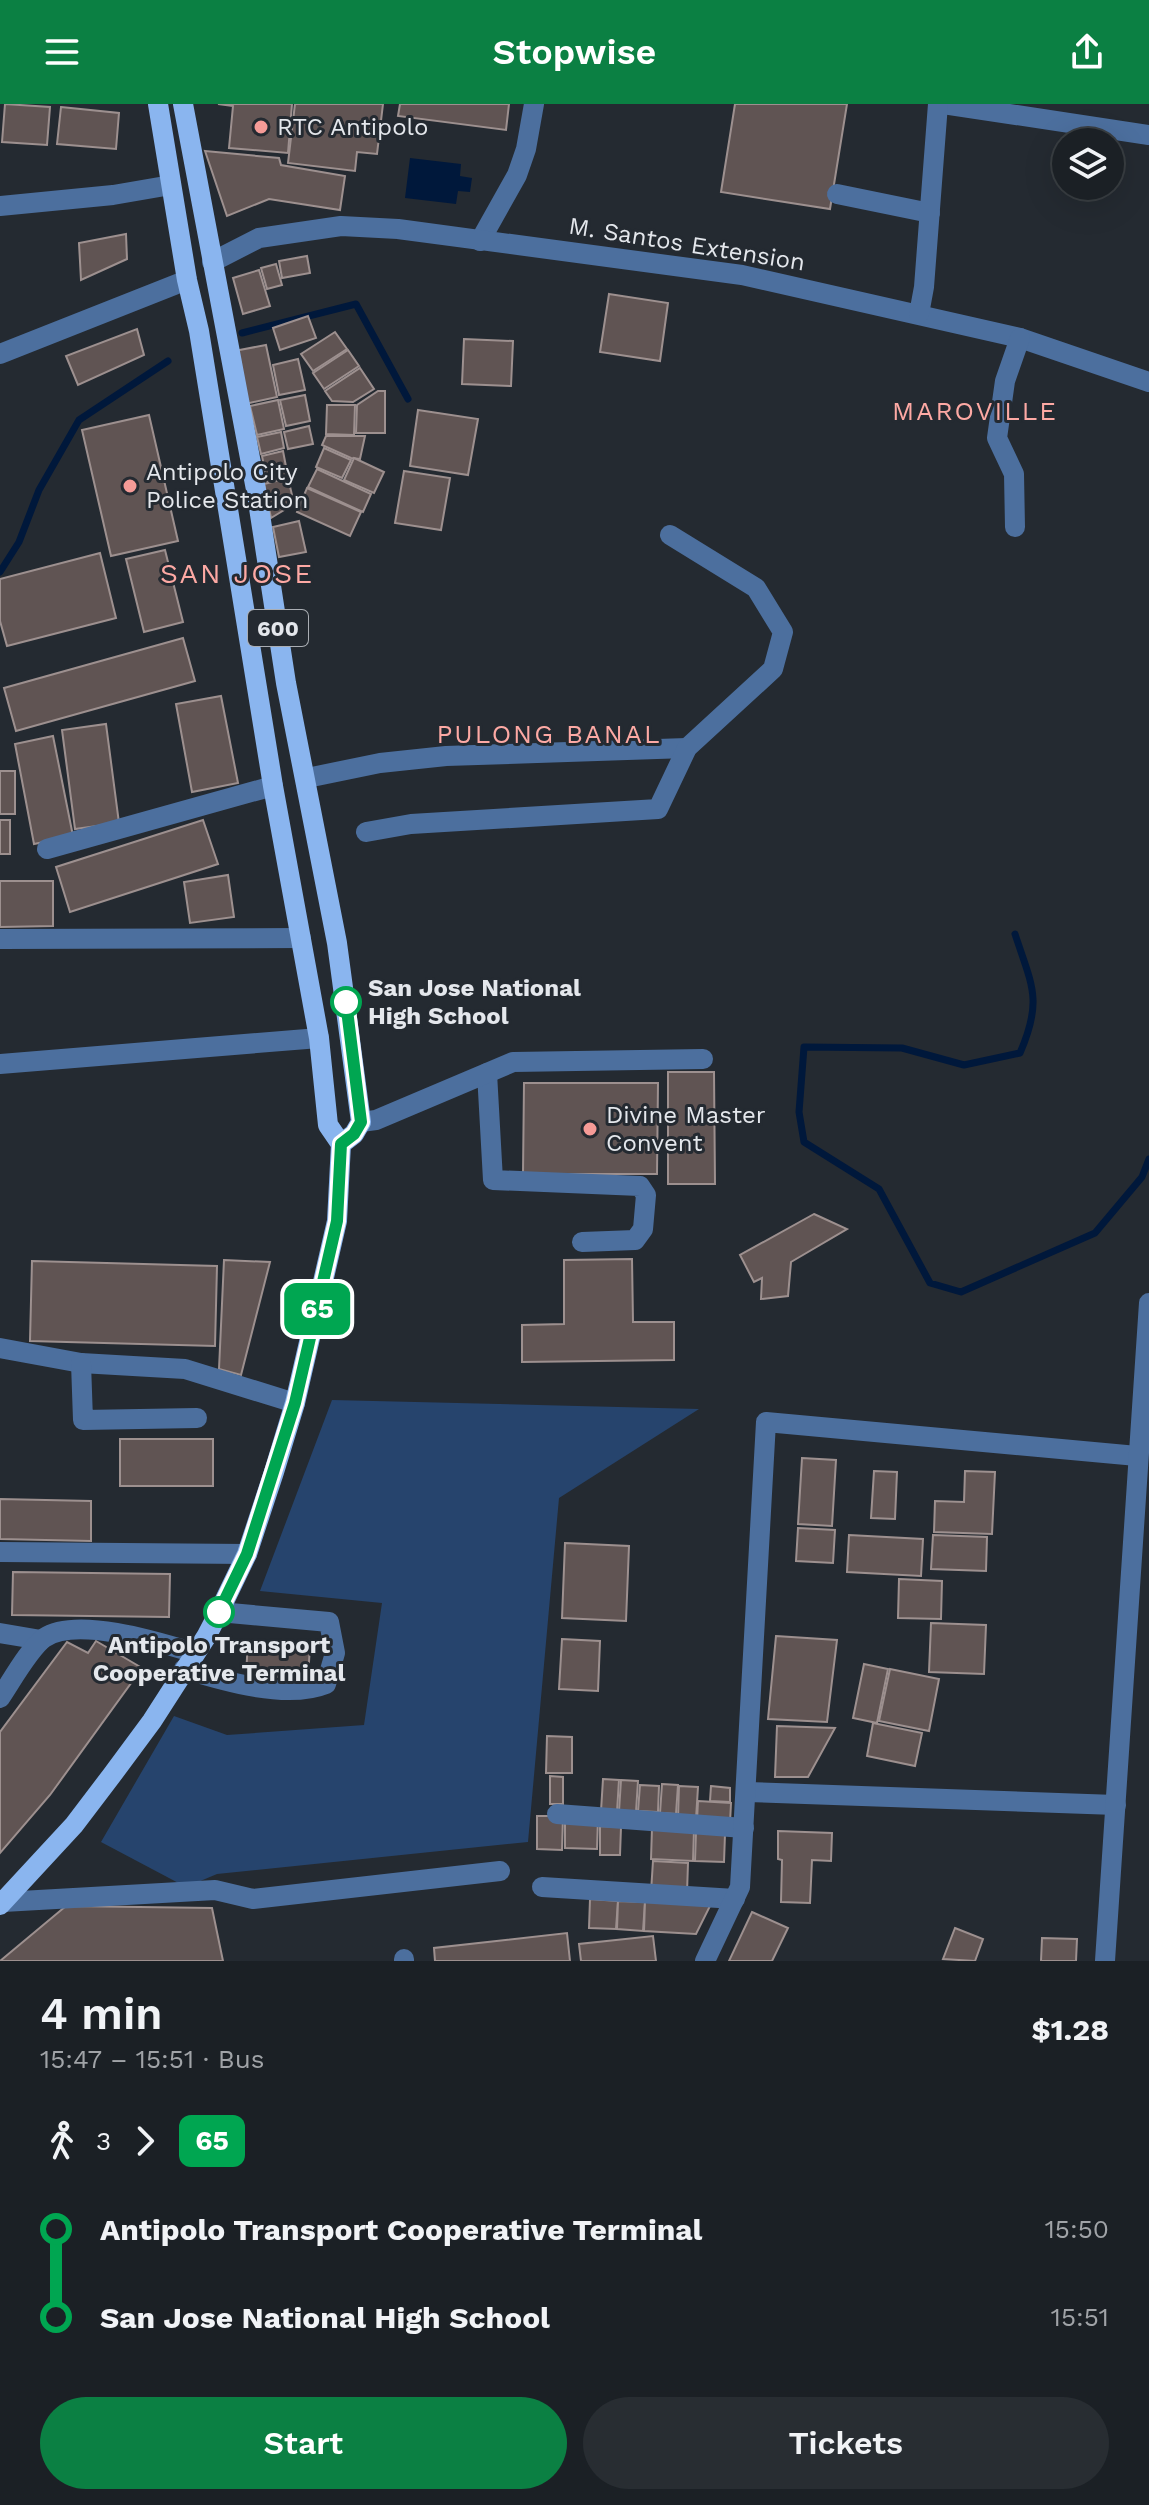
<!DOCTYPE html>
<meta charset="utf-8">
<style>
:root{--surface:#1b2025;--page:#282d32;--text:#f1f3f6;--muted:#a0a3a7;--line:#393e42;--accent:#0b8043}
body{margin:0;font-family:"Work Sans",sans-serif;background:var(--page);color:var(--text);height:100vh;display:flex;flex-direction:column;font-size:30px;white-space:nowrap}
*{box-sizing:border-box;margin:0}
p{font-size:26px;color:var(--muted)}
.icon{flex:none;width:44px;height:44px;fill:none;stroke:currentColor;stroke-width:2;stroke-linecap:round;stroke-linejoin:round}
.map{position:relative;height:1857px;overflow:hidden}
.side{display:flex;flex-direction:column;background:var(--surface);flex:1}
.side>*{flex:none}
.badge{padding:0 16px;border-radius:12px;font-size:28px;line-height:52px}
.fabs{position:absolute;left:1052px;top:24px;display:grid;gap:16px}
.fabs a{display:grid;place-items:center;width:72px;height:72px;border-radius:50%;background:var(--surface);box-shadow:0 8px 32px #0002,0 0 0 2px var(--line);font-size:40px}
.map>.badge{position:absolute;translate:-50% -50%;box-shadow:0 0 0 4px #fff}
.legs{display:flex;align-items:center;gap:12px;height:88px;padding:0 40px;font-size:26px}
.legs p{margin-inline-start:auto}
.overview{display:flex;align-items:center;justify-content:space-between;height:136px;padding:0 40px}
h1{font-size:44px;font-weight:600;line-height:60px}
.cta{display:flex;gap:16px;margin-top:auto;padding:16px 40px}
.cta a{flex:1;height:92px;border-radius:48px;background:var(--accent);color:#fff;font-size:32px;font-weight:600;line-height:92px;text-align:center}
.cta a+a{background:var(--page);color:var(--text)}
ul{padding:0 40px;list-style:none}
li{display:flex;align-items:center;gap:28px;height:88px;font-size:30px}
li i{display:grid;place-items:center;width:12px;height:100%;margin:0 10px;background:currentColor}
li i::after{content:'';width:20px;height:20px;margin:-10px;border:6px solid;border-radius:50%;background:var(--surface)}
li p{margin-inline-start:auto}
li:first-child i{background:linear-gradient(#0000 50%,currentColor 0)}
li:last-child i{background:linear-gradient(currentColor 50%,#0000 0)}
header{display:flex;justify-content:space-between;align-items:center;height:104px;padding:0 40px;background:var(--accent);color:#fff;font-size:36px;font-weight:600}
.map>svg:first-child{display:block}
.green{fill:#26446d}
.water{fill:#00183b}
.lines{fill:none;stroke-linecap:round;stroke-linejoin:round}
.stream{stroke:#00183b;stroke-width:7}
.building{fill:#605453;stroke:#9d908f;stroke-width:2}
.minor{stroke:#4c6f9e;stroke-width:20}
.major{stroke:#8ab5ef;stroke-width:20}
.line-1-casing{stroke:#fff;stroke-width:18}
.line-1{stroke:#00a651;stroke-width:12}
.poi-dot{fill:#f59b97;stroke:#242a31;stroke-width:3}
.stop-1-dot{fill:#fff;stroke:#00a651;stroke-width:4}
.labels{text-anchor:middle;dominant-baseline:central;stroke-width:6;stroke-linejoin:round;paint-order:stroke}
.shield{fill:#242a31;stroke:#aaaeb4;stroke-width:2}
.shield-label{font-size:22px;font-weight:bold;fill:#e4e7ec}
.poi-label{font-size:24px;fill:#e4e7ec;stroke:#242a31;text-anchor:start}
.street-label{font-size:24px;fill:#e4e7ec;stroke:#242a31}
.stop-label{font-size:24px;font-weight:bold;fill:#e4e7ec;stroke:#242a31;text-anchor:start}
.neighbourhood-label{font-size:26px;letter-spacing:2px;fill:#fda9a4;stroke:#242a31}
.quarter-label{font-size:28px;letter-spacing:2px;fill:#fda9a4;stroke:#242a31}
</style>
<header><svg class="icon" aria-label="menu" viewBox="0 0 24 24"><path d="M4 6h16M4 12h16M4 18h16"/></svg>Stopwise<svg class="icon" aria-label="share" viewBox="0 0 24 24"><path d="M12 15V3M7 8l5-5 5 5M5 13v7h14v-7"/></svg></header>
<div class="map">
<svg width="1149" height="1857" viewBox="0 0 1149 1857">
<rect width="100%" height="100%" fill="#242a31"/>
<!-- green -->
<path class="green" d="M332 1296 699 1305 559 1394 528 1738 217 1770 186 1783 101 1738 174 1612 227 1631 364 1621 382 1499 260 1487Z"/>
<!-- water -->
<path class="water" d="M410 54 461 60 460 72 472 74 470 88 458 87 456 100 405 94Z"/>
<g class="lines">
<!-- stream -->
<g class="stream">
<path d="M242 229 356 200 408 295"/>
<path d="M0 468 19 438 39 386 79 316 168 257"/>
<path d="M1015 830C1032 882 1043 896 1020 949L964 961 902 944 804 943 799 1008 804 1038 879 1085 930 1179 961 1188 1095 1129 1142 1073 1149 1055"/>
</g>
</g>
<!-- building -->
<g class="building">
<path d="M5 0 50 3 47 41 2 38Z"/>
<path d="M292 0 288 49 229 44 233 2 218 0Z"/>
<path d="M295 0H383L377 50 357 48 355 67 288 59Z"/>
<path d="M400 0H509L506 26 398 12Z"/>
<path d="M735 0H847L830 105 721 88Z"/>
<path d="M61 3 119 9 116 45 57 40Z"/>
<path d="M205 47 279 54 281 61 345 72 340 106 269 95 227 112Z"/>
<path d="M126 130 127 155 81 176 79 139Z"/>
<path d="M307 152 310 169 282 174 279 157Z"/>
<path d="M276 160 282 181 267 185 261 164Z"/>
<path d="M259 166 270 202 243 210 233 174Z"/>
<path d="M609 190 668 199 660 257 600 248Z"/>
<path d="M308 212 316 234 280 246 273 224Z"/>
<path d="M137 225 144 251 78 281 66 252Z"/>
<path d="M335 228 347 245 313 267 301 250Z"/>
<path d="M464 235 513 237 511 282 462 280Z"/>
<path d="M266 241 277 293 245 300 234 247Z"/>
<path d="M348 246 359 262 324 285 313 269Z"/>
<path d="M298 255 305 286 279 291 273 261Z"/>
<path d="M360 264 374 285 353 298 332 297 325 287Z"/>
<path d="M378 287H385V329H356L357 301Z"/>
<path d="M305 291 310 317 286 322 280 296Z"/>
<path d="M278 296 284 325 257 331 250 302Z"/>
<path d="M327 301H355L354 331 326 330Z"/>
<path d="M418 306 478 315 468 371 410 362Z"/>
<path d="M149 311 178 437 111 452 82 326Z"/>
<path d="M309 322 313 340 288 345 284 328Z"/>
<path d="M281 328 284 344 261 350 257 333Z"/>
<path d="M326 332H365L360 355 351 354 322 341Z"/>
<path d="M324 344 351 356 342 374 316 363Z"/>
<path d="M283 347 288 373 267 377 262 352Z"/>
<path d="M354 354 384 368 374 389 344 376Z"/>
<path d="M317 365 371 390 363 408 308 383Z"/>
<path d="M404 367 450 374 441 426 395 419Z"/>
<path d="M288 374 292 391 284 406 271 414 264 380Z"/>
<path d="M307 384 361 408 350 432 297 408Z"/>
<path d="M299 417 306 448 279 453 273 423Z"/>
<path d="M165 446 183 518 144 528 126 455Z"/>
<path d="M100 449 116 514 7 542 0 517V475Z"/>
<path d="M183 534 195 577 16 627 4 584Z"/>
<path d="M221 592 238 679 192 688 176 600Z"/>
<path d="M106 620 119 719 75 725 62 626Z"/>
<path d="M53 632 73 732 34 740 15 640Z"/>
<rect x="0" y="667" width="15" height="43"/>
<rect x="0" y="716" width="10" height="34"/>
<path d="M203 716 218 760 70 808 56 763Z"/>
<path d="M228 771 234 813 190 819 184 778Z"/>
<path d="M0 777H53V822L0 823Z"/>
<path d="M668 968H714L715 1080H668Z"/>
<path d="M524 979H658L657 1070H523Z"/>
<path d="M814 1110 847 1125 791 1158 788 1192 761 1195 762 1174 754 1178 740 1151Z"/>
<path d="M632 1155 633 1218H674V1256L522 1258V1221L564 1220V1156Z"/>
<path d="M224 1156 270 1158 241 1271 219 1265Z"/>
<path d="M32 1157 217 1162 215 1242 30 1237Z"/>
<rect x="120" y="1335" width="93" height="47"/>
<path d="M802 1354 836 1356 832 1422 798 1420Z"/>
<path d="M874 1367 897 1368 895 1415 871 1414Z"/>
<path d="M965 1367 995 1368 992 1430 934 1428 935 1397 964 1398Z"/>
<path d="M0 1395 91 1397V1437L0 1435Z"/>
<path d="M798 1424 835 1426 833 1459 796 1457Z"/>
<path d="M849 1431 923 1435 921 1472 847 1468Z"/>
<path d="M933 1431 987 1433 986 1467 931 1465Z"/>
<path d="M565 1439 629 1442 626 1517 562 1514Z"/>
<path d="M13 1468 170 1470 169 1513 12 1511Z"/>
<path d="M899 1475 942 1477 941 1515 898 1514Z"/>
<path d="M931 1519 986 1521 984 1570 929 1568Z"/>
<path d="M776 1532 837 1536 827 1618 768 1615Z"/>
<path d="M562 1535 600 1537 598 1587 559 1585Z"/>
<path d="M96 1537 142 1564 50 1691 0 1749V1628L67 1538 88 1549Z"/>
<path d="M248 1537 310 1541 308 1575 246 1571Z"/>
<path d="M864 1560 888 1565 877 1619 853 1614Z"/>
<path d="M890 1565 939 1575 929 1627 879 1617Z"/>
<path d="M873 1619 922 1629 915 1662 867 1652Z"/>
<path d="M777 1622 835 1624 808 1673H775Z"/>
<path d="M547 1632 572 1633V1669H546Z"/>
<path d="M550 1672 563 1673V1700H550Z"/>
<path d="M603 1675 619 1676 617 1708 601 1707Z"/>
<path d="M621 1676 638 1677 636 1708 619 1707Z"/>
<path d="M662 1680 678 1681 676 1710 660 1709Z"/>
<path d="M640 1681 659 1682 658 1708 638 1707Z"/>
<path d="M679 1682 698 1683 696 1715 678 1714Z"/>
<path d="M711 1682 730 1684V1698L710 1697Z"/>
<path d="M698 1697 731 1699 730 1719 697 1717Z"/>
<path d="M537 1712H563L562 1746 537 1745Z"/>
<path d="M565 1714H598L597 1745 565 1744Z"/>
<path d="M600 1722 621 1723 620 1751H600Z"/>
<path d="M652 1724 694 1726 693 1757 651 1755Z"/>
<path d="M778 1727 832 1729 831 1757 812 1756 810 1799 781 1798 782 1756 778 1755Z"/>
<path d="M696 1728 725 1730 724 1758 695 1757Z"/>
<path d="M653 1757 688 1759 687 1789 651 1788Z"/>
<path d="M590 1795 618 1797 616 1825 589 1824Z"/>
<path d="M618 1797 645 1798 643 1827 617 1825Z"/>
<path d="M645 1797 711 1800 696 1830 644 1827Z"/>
<path d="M66 1802 212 1804 223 1857H0Z"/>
<path d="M752 1808 788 1824 772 1857H729Z"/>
<path d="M955 1824 983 1835 975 1857 943 1855Z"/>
<path d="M567 1829 570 1857H435L434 1844Z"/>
<path d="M653 1832 656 1857H581L579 1840Z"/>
<path d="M1042 1834 1077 1835 1076 1857H1041Z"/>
</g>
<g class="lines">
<!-- minor -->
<g class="minor">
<path d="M943 0 1149 31"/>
<path d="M837 90 930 109"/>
<path d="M0 102 113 91 171 81"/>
<path d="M480 137 517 71 526 45 534 0"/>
<path d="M212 158 259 134 341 122 398 125 742 171 1020 234 1149 278"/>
<path d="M919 210 924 183 938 0"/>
<path d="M0 250 187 176"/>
<path d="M1015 423 1014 370 997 334 1005 277 1020 234"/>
<path d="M307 674 380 659 446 652 687 644"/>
<path d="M366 728 411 720 658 705 687 644 773 565 783 528 756 484 670 431"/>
<path d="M47 745 273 682"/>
<path d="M0 835 301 834"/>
<path d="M0 960 319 934"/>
<path d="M487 969 493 1076 640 1082 646 1091 643 1125 635 1136 582 1138"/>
<path d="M361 1018 376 1016 513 958 703 955"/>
<path d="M0 1244 81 1259 185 1265 295 1299"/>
<path d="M81 1259 83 1316 197 1314"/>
<path d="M0 1448 247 1450"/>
<path d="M0 1529 41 1536"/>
<path d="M184 1565C223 1577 287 1596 326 1580L335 1549 329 1518 219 1508"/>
<path d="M0 1594C11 1578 29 1545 44 1534 76 1512 159 1538 195 1549"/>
<path d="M747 1688 1116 1701"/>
<path d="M557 1710 744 1724"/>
<path d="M542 1783 735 1795"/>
<path d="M3 1798 215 1786 253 1795 500 1767"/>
<path d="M404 1855V1857"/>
<path d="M705 1857 740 1783 766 1318 1137 1352"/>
<path d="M1105 1857 1149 1199"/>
</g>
<!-- major -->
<g class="major">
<path d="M183 0 257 391 286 579 337 839 361 1018 354 1030 341 1040"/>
<path d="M0 1801 74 1721 112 1671 152 1617 206 1533 219 1508 247 1450 274 1368 295 1299 337 1117 341 1040 328 1021 319 934 273 682 199 227 187 176 158 0"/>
</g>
</g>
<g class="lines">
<!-- line-1 casing -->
<g class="line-1-casing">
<path id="line-1" d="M219 1508 247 1450 295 1299 337 1117 341 1040 354 1030 361 1018 346 898"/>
</g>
<!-- line-1 -->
<use href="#line-1" class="line-1"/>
</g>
<!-- markers -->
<g class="poi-dot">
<circle cx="261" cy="23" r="8"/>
<circle cx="130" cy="382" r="8"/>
<circle cx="590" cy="1025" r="8"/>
</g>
<g class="stop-1-dot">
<circle cx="346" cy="898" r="14"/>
<circle cx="219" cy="1508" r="14"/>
</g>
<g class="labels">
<!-- shield labels -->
<rect class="shield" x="248" y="506" width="60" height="36" rx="6"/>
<g class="shield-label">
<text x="278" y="524">600</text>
</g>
<!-- poi labels -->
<g class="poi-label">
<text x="277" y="23">RTC Antipolo</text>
<text x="146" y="368">Antipolo City<tspan x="146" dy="28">Police Station</tspan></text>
<text x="606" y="1011">Divine Master<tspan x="606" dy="28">Convent</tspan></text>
</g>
<!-- street labels -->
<g class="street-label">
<text transform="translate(687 140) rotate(9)">M. Santos Extension</text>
</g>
<!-- stop labels -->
<g class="stop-label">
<text x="368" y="884">San Jose National<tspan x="368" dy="28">High School</tspan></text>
<text x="219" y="1541" text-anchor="middle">Antipolo Transport<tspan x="219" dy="28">Cooperative Terminal</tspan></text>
</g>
<!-- neighbourhood labels -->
<g class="neighbourhood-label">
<text x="975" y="307">MAROVILLE</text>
<text x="549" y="630">PULONG BANAL</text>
</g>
<!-- quarter labels -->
<g class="quarter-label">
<text x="237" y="469">SAN JOSE</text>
</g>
</g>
</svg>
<div class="fabs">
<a><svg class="icon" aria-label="layers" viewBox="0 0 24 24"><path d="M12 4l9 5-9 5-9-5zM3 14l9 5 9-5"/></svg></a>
</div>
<b class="badge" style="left:317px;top:1205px;background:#00a651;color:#fff">65</b>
</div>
<section class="side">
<div class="overview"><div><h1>4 min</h1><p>15:47 – 15:51 · Bus</p></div><b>$1.28</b></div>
<div class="legs"><svg class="icon" aria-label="walk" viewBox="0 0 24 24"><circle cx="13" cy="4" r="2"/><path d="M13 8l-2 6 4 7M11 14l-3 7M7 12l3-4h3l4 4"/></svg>3<svg class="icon" aria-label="forward" viewBox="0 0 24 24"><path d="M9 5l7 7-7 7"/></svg><b class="badge" style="background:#00a651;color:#fff">65</b></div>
<ul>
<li><i style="color:#00a651"></i><b>Antipolo Transport Cooperative Terminal</b><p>15:50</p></li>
<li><i style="color:#00a651"></i><b>San Jose National High School</b><p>15:51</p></li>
</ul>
<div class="cta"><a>Start</a><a>Tickets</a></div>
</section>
